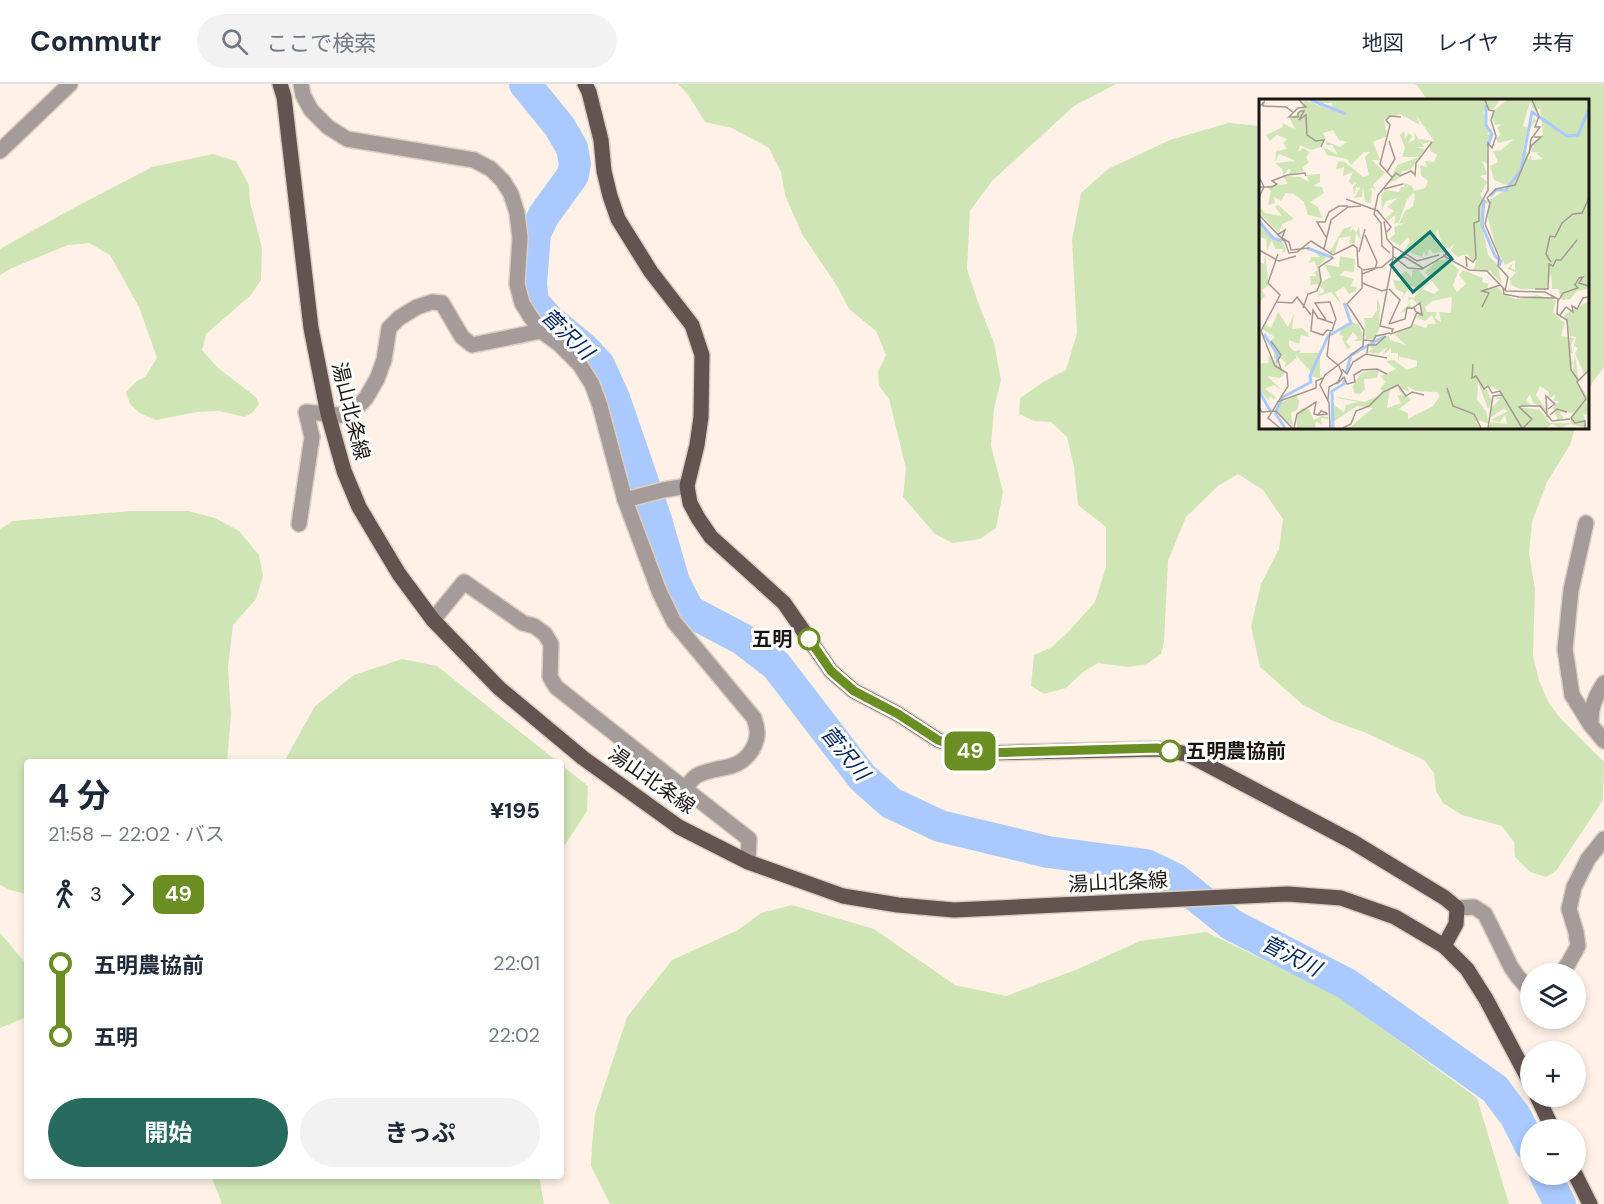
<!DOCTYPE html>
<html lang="ja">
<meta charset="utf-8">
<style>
:root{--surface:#fff;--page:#f2f2f3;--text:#1f2937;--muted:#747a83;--line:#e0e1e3;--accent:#266b5e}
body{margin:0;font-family:"DM Sans","Noto Sans JP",sans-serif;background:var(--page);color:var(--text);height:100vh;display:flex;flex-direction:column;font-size:22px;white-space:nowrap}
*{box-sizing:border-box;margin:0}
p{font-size:20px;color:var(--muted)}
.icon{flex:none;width:33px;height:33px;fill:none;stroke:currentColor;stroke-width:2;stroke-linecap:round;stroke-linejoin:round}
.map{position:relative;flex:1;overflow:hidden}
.panel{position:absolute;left:24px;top:675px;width:540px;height:420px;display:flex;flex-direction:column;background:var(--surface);border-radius:6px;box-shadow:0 3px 9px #0003}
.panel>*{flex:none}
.badge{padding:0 12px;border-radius:9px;font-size:21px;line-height:39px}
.tools{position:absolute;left:1520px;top:879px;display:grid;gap:12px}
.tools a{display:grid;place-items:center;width:66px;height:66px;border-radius:50%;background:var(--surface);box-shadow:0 3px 9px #0003;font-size:30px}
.map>.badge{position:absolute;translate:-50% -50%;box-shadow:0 0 0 3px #fff}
.legs{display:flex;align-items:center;gap:9px;height:66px;padding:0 24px;font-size:20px}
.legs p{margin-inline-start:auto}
.head{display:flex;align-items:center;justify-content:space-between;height:102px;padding:0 24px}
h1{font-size:33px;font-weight:700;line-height:45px}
.button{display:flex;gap:12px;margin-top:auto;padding:12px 24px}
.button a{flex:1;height:69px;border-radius:36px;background:var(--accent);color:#fff;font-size:24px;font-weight:700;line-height:69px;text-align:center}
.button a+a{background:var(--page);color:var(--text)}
ul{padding:0 24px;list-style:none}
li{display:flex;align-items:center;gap:21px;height:72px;font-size:22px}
li i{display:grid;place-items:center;width:9px;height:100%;margin:0 8px;background:currentColor}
li i::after{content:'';width:15px;height:15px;margin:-8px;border:4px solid;border-radius:50%;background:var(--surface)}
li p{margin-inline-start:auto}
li:first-child i{background:linear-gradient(#0000 50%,currentColor 0)}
li:last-child i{background:linear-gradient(currentColor 50%,#0000 0)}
header{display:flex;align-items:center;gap:36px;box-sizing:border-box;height:84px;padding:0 30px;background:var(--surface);border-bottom:2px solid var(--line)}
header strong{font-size:28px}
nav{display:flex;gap:33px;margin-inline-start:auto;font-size:21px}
.search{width:420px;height:54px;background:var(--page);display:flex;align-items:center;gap:15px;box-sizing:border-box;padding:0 21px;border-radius:33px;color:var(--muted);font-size:22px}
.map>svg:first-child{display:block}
.green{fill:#d0e5b6}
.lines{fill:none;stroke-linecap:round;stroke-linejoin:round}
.river{stroke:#aacaff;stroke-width:32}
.minor-casing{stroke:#dbcec4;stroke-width:18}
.major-casing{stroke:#dbcec4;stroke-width:18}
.minor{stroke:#a59c99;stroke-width:15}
.major{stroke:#645451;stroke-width:15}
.line-1-casing{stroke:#fff;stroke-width:14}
.line-1{stroke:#6b8e23;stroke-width:9}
.stop-1-dot{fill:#fff;stroke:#6b8e23;stroke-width:3}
.labels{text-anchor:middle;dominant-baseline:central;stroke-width:6;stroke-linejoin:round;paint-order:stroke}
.street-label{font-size:20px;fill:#1c1612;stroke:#fff}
.stop-label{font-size:20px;font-weight:bold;fill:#1c1612;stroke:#fff;text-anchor:end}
.water-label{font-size:21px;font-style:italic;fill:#032661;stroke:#fff}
.inset-river{fill:none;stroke:#aacaff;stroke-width:3}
.inset-road{fill:none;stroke:#a49991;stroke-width:1.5}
.view{fill:#0f766e;fill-opacity:0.15;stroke:#0f766e;stroke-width:3}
.inset-edge{fill:none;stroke:#1c1612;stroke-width:3}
</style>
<header>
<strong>Commutr</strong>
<div class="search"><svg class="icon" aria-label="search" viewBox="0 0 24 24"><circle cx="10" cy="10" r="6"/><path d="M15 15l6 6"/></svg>ここで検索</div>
<nav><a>地図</a><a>レイヤ</a><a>共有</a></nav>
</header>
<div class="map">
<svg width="1604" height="1120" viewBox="0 0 1604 1120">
<rect width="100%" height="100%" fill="#fff1e6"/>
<!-- green -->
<g class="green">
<path d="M678 0H1116L1074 22 992 97 970 127 967 185 979 221 994 259 1001 296 994 325 991 362 1003 408 996 444 980 455 952 459 935 450 903 413 906 384 889 315 879 302 878 288 886 271 876 247 849 225 837 202 802 150 785 111 781 88 769 64 732 44 705 38 689 12Z"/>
<path d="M1413 0H1604V283L1592 299 1588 307V16H1427L1417 1Z"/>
<path d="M1228 39 1260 42V344H1575L1570 361 1547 398 1532 438 1529 469 1535 505 1533 571 1539 597 1549 619 1560 634 1604 678 1603 716 1556 787 1546 793 1530 788 1515 773 1514 758 1502 742 1462 731 1443 719 1436 707 1434 689 1424 676 1364 648 1333 637 1302 620 1260 583 1251 542 1261 500 1279 465 1283 435 1263 406 1238 390 1218 402 1186 433 1168 477 1164 558 1161 570 1147 580 1128 583 1098 579 1083 588 1066 604 1044 610 1031 602 1034 571 1052 563 1070 546 1095 518 1106 483V443L1078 421 1074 383 1067 353 1051 338 1034 337 1019 330 1020 314 1043 298 1066 286 1077 249 1072 156 1081 109 1108 85 1170 56Z"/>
<path d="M213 70 236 77 249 101 250 118 262 164 261 196 251 211 206 250 202 266 218 284 256 313 259 320 253 328 245 333 219 327 197 328 156 336 139 329 130 320 126 308 137 297 145 293 157 274 139 223 110 171 89 159 68 161 12 184 0 191V165L68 127 152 83Z"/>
<path d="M131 427H188L215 434 239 447 259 471 263 492 256 515 233 541 228 583 231 631 227 678H27V810L10 806 0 801V445L13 437Z"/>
<path d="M402 575 437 582 558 678H284L315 622 354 591Z"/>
<path d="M561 681 588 702 587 727 561 767Z"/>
<path d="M792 821 874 845 955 901 1006 912 1078 885 1140 857 1206 848 1335 910 1477 1014 1509 1120H610L591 1082 592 1062 595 1030 627 933 672 876 738 846 761 829Z"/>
<path d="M0 849 27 881V933L0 944Z"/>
<path d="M211 1092H539L544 1120H222Z"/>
</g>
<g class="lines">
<!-- river -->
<g class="river">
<path d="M525 0 560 43 572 64 575 80 573 91 544 131 535 149 531 200 533 218 548 235 583 264 599 281 614 314 656 436 674 498 689 527 742 555 776 581 862 693 891 719 940 742 1048 768 1146 781 1175 795 1232 841 1347 900 1495 1005 1516 1033 1530 1061"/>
<path d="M1545 1090 1560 1120"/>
</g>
<!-- minor casing -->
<g class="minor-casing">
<g id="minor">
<path d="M301 0 303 11 311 26 328 43 347 55 474 76 491 85 503 97 511 110 517 129 520 154 517 200 522 219 530 232 541 247 559 260 580 281 592 300 600 322 625 416 659 507 674 538 754 634C758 646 759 654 752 666 738 688 719 681 698 691 693 693 689 700 685 705L749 755 748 778"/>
<path d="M0 67 70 0"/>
<path d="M625 416 663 406 687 402"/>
<path d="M1586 439 1571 506 1565 565 1572 611 1590 640 1604 657"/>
<path d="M299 440 312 353 306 328 349 332 366 314 377 295 384 276 389 244 399 234 417 223 432 218 442 219 462 253 472 261 541 247"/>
<path d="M433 536 464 498 523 539 534 542 545 550 551 560 550 593 556 603 685 705"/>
<path d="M1591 641C1590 625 1595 613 1604 599"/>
<path d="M1457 824 1474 823 1485 830 1511 883 1518 893 1527 903H1530"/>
<path d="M1560 890 1568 880 1578 862 1576 848 1569 825 1574 803 1588 775 1604 755"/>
</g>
</g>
<!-- major casing -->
<g class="major-casing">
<g id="major">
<path d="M280 0 284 13 311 244 328 330 344 387 359 423 381 460 399 490 433 536 499 604 583 674 679 743 748 778 843 812 898 821 954 826 1288 810 1341 814 1395 833 1444 862 1467 885 1486 915 1530 998"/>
<path d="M585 0 589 8 601 56 604 87 610 112 618 135 651 188 692 241 702 271 701 333 697 361 687 402 690 419 698 434 711 453 784 519 831 587 854 607 898 630 938 656 962 665 985 669 1158 665 1187 670 1353 758 1445 814 1457 824 1456 840 1444 862"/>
<path d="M1537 1012 1553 1046"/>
<path d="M1575 1090 1590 1120"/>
</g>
</g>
<!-- minor -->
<use href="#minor" class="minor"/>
<!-- major -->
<use href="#major" class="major"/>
</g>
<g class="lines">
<!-- line-1 casing -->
<g class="line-1-casing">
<path id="line-1" d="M809 555 831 587 854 607 898 630 938 656 962 665 985 669 1158 664 1170 667"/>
</g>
<!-- line-1 -->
<use href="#line-1" class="line-1"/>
</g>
<!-- markers -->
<g class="stop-1-dot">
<circle cx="809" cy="555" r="10"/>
<circle cx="1170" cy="667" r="10"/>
</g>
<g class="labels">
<!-- street labels -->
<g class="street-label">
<text transform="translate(351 327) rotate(76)">湯山北条線</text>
<text transform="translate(652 696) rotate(35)">湯山北条線</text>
<text transform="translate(1118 798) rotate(-3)">湯山北条線</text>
</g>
<!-- stop labels -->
<g class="stop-label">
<text x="792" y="555">五明</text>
<text x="1186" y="667" text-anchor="start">五明農協前</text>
</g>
<!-- water labels -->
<g class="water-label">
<text transform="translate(567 250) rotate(44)">菅沢川</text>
<text transform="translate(845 669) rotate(51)">菅沢川</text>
<text transform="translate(1291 872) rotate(27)">菅沢川</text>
</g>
</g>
<!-- overview -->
<g transform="translate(1259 15)">
<rect width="330" height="330" fill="#fff1e6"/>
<path d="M46 1 72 11 73 4H58L54 1H241L235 9 224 13 230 33 227 36 233 34 234 38 228 42 229 65 223 62 228 75 221 77 228 83 221 96 230 104 223 105V126L229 156 238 165 243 185 231 172 215 170 218 156 214 162 208 155 199 158 192 152 195 145 190 150 183 145 178 129 177 144 185 153 174 154 170 150 168 158 165 153 163 158 145 151 151 142 149 138 141 147 130 140 136 135 135 128 148 123 140 125 146 112 154 107 156 96 154 94 148 101 140 123 135 125 137 116 128 122 127 119 135 112 128 108 139 99 127 102 123 111 122 97 126 91 140 93 142 88H146L143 83 153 87 155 92 166 89 169 82 162 76 161 66 168 68 166 62 175 63 178 56 171 51V43L164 45 159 40 175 42 157 16 161 26 141 15 125 20 128 37 114 43 121 61H113L126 74 114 86 118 93 114 89 109 90 113 91 112 104 106 103 104 88 103 98 95 99 101 89 97 88 95 97 94 88 98 83 93 86 90 82 94 73 84 77 85 68 77 71 79 62 86 63 104 78 110 76 106 58 111 53H105L92 66 88 60 68 56 64 48 79 56 73 46H67V42L81 48 88 43 80 41 74 31 64 34 67 40 61 48 52 51 41 46 39 53 44 49 51 53 47 58 50 64 43 68 45 72 29 76 32 71 29 70 25 77 41 78 50 83 48 76 61 75V83L54 87 63 88 65 94 51 103 59 108 63 119 49 116 45 103 35 95 27 94 22 102 15 98 16 104 9 106 12 92 7 87 29 85 25 79 23 70 16 64 37 62 20 55 16 63 17 52 28 50 24 44 28 40 18 36 11 42 7 36 24 28 23 24 36 30 31 20 41 13ZM248 1H330V190L318 192 311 200 303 201 299 190H293L292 174 287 190H261L252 186 251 180 257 173 248 170 254 164 252 169 256 171V161L246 166 237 149 229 119 230 101 252 88 235 81 231 67 239 63 234 52 242 51 255 40 239 44 236 39 242 36 238 29 243 25 236 26 233 18 234 12ZM271 3 276 13 281 9 284 35 275 43 272 53 285 54H277L284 60 273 61 272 57 269 61 268 53 263 54 268 32 277 22 275 19 270 29 264 27ZM145 32 146 40 149 34 153 37 149 45 156 40 155 33 165 48H156L166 50 152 70 142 73V78L129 85 138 66 160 58H143L146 49 141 36ZM19 106 35 120 23 125 20 134 0 114 2 109 6 114 23 117 16 108ZM0 118 14 139 23 142 27 151 23 155 24 150H16L13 141 8 152 7 140 0 138ZM93 127 90 132 95 130 97 134 100 127 102 141 97 134 96 144 90 145 92 137 80 139 76 154H70L84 130ZM52 150 68 158 59 167 63 183 72 178 65 165 80 168 81 157 96 160 95 173 85 172 81 176 95 180 92 187 98 188 97 192 90 195 85 188 76 193 83 206 72 193 57 198 66 192 58 185 52 186 51 177H57L55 173 59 171 55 162 50 164 52 158H61ZM6 155 10 186 3 191 6 197 0 204V163L5 165ZM188 160 200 171 194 186 198 193 207 185 200 176 204 171 224 179 223 183 230 185 228 189 239 188 244 195 257 200 278 196 297 201 294 214 306 224 302 237 315 239 312 246 314 254 310 255 314 263 312 271 314 273 316 255 320 285 330 300 326 305 330 304V316L324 315 328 329 311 325 301 329 293 325 288 329H229L232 323 248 325 246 316 241 323 232 321 249 312 244 310 232 318 231 311 241 300H235L242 297 240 291 226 286 233 303 229 310 219 283 218 301 227 312 230 325 219 321 216 323 223 329H90L114 309 98 307 74 323V305L85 313 87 306 99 303 78 299 79 298 106 303 125 293 121 290 126 283 122 277 137 270 127 262 135 261 148 271 158 267V262L148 259 140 258 139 262V254H132V249L123 257 128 248 119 255 108 253 114 250 109 246 107 250V247L109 245 119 244 130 236 131 241 147 246 135 235 155 225 167 229 169 225H177L173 216 166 222 157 218 163 210 154 200 150 201 152 209 140 215 150 205 149 198 155 199 161 189 152 187 142 200 145 194 137 190 134 181 142 182 141 176 147 172 153 179V171H160L170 184 163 190 175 195 180 191 166 173 178 162ZM193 198 192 214 180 213 182 223 176 219 178 213H168L166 208 173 202ZM142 285 139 290 144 296H138L142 304 128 309 131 290ZM148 287 156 292 178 293 181 297 174 307 149 320V314L140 310 152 301 143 290 151 293ZM281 287 290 293 289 300 296 296 295 302H300L294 309 299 321 305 319 300 313 314 314 311 324H291L281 311 259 308 272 306 267 302 271 295 274 303 290 315 277 296ZM118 200 121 206 120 231 115 240H107L105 219H113L118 211ZM330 202V272L325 275 316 254 319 249 315 247 317 238 311 237 305 216ZM19 213 29 228 35 215 33 230 43 229 49 234 50 238 42 236 40 245 30 241V247L35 252 42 251 40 254H61V279L50 277 52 273 36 255 38 259 25 269 27 264 21 259 27 256 15 260V253L19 254 12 241 16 238 3 230 7 226 12 229ZM92 223 100 226 104 236 102 242H95L99 239 94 233 87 243 92 248 88 250 83 240 85 237 80 236 86 225ZM10 256 26 274 21 279 8 277 24 292 15 286 6 290 17 298 15 301 11 297 10 302 0 290V264H9ZM114 271 120 272 118 279 105 280 106 290 101 295 95 294 94 287 102 274ZM37 295 40 302 39 310 32 314 34 328 18 313 21 305ZM43 309 50 310 55 321 63 317 69 318V320L62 319 63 326 57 322 56 328 38 329V317Z" fill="#d0e5b6" fill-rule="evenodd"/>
<path class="inset-river" d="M52 1 87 15M227 6V26L233 35 229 47M231 97 237 91H247L262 71 273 13 308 37 319 36 330 10M225 101 223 126 236 157 242 162 240 167M0 122 14 139 23 142M48 149 72 158M5 235 19 256 18 264M71 236 92 224 85 204M87 275 92 256 126 237M0 292 12 313M16 314 24 298 52 283 51 277 70 235M16 314 26 329M74 329 73 292 85 285V281"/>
<path class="inset-road" d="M40 1 47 8 39 9 30 18H39V14L42 12H45L40 21 47 16 48 36 57 42 65 41 62 48M0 8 5 3 4 7 27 8 35 14M130 42 136 60 128 73 133 78M270 55 272 40 281 28H276L280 17 273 1M128 73 121 65 131 26 127 21 131 17 142 18M0 78 5 88 0 98M0 88H13L18 85 13 82 28 76 46 74 47 77M125 90 144 85M228 99 231 104 226 125 240 158 239 167 249 178 246 192M228 99 237 90 256 86 273 46 282 38H275M87 100 119 112M118 111 132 128 128 133M0 116 26 143 30 154 38 153 52 142 74 156 94 146 98 149 99 167 103 170M125 122 128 140 134 147M18 136 26 131 23 139 30 143 32 151 50 149M290 137 296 138 303 124 314 115 323 114 330 99M291 137 287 155 292 163M67 138 58 123H66L70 113 80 107H89M179 144 186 150 187 156H184M65 150 72 121 89 108 102 107M0 151 20 162 37 157M100 153 106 130M131 154 123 147 122 124 115 115 119 96 137 74 141 77 152 72 156 76 157 64 173 43M19 155 9 184 21 196 2 232 16 267 28 274 29 287 9 319 21 329M134 159V147L158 162 180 156M139 159 146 158 164 169M208 168 207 158 214 163 217 159 215 124 220 122V108L229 91V44L233 49 237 37 232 21 235 12 230 11 226 1M104 171 123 168 135 158 149 169 163 170 185 157 210 171 228 172 247 192 286 193 299 200 298 215 308 221 312 271 319 281M103 175 116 170 118 163 106 136M103 184 123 192 129 190M316 186 320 179 324 178 320 184 330 187M244 189 245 195 260 198 296 199M130 190 141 201 130 225M276 190H289L290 165 294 167 297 161H302L318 141M300 201 304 194 319 189 315 185M18 203 33 204 38 198 52 216M223 208 230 194 223 192 241 186M44 209 49 195 58 192 62 182 60 168 74 159 71 157M301 216 307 208 314 213 313 207 318 210 324 199 330 198M67 221 56 204 71 203 77 220 73 232 68 231 64 236 52 232 54 211 59 219 74 224M130 225 146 220 148 209H155L157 213M71 233 68 257 80 267M133 233 134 230 121 227 134 159M131 235 152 228 158 213 163 216 161 204 152 210M105 241 114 242 117 237 131 234M12 242 22 256 19 261 22 270M108 254 109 246H117L127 237M214 265 213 279 217 277 225 290 229 287 233 294 241 292 263 329M83 270 88 275 94 263 107 255 128 259M78 285 85 278 88 285 96 283 95 276 103 271 118 270 128 275M188 289 194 307 215 315 222 329M69 301 70 288 79 283 83 274 80 267M18 303 57 289V282L64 279M0 309 3 313 17 312 33 329M68 314 62 312 59 316 69 315M291 316 298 310 308 313M288 318 287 297 296 305 289 310M35 329 38 315 57 303 55 315 60 316M71 329 70 304 61 286 66 276 104 247 105 231 88 205 103 189V170M84 329 92 325 97 312 110 307 124 293 139 286 147 297 153 293 165 296M229 329 234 297 243 296M264 329 273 320 260 308 263 307H281L293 322 311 320M326 329V322L316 324 312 319 327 300 318 283 330 271"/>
<path class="view" d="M171 133 193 160 154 193 132 166Z"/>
<rect width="330" height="330" class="inset-edge"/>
</g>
</svg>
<div class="tools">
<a><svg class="icon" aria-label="layers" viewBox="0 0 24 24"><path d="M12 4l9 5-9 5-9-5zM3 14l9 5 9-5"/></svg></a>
<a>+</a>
<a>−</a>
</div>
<b class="badge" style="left:970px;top:667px;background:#6b8e23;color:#fff">49</b>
<section class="panel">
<div class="head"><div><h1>4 分</h1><p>21:58 – 22:02 · バス</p></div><b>¥195</b></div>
<div class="legs"><svg class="icon" aria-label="walk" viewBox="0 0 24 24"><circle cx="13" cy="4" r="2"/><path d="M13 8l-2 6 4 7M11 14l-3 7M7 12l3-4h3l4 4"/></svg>3<svg class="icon" aria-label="forward" viewBox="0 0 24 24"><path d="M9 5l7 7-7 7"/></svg><b class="badge" style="background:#6b8e23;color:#fff">49</b></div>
<ul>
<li><i style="color:#6b8e23"></i><b>五明農協前</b><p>22:01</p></li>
<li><i style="color:#6b8e23"></i><b>五明</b><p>22:02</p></li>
</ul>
<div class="button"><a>開始</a><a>きっぷ</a></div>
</section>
</div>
